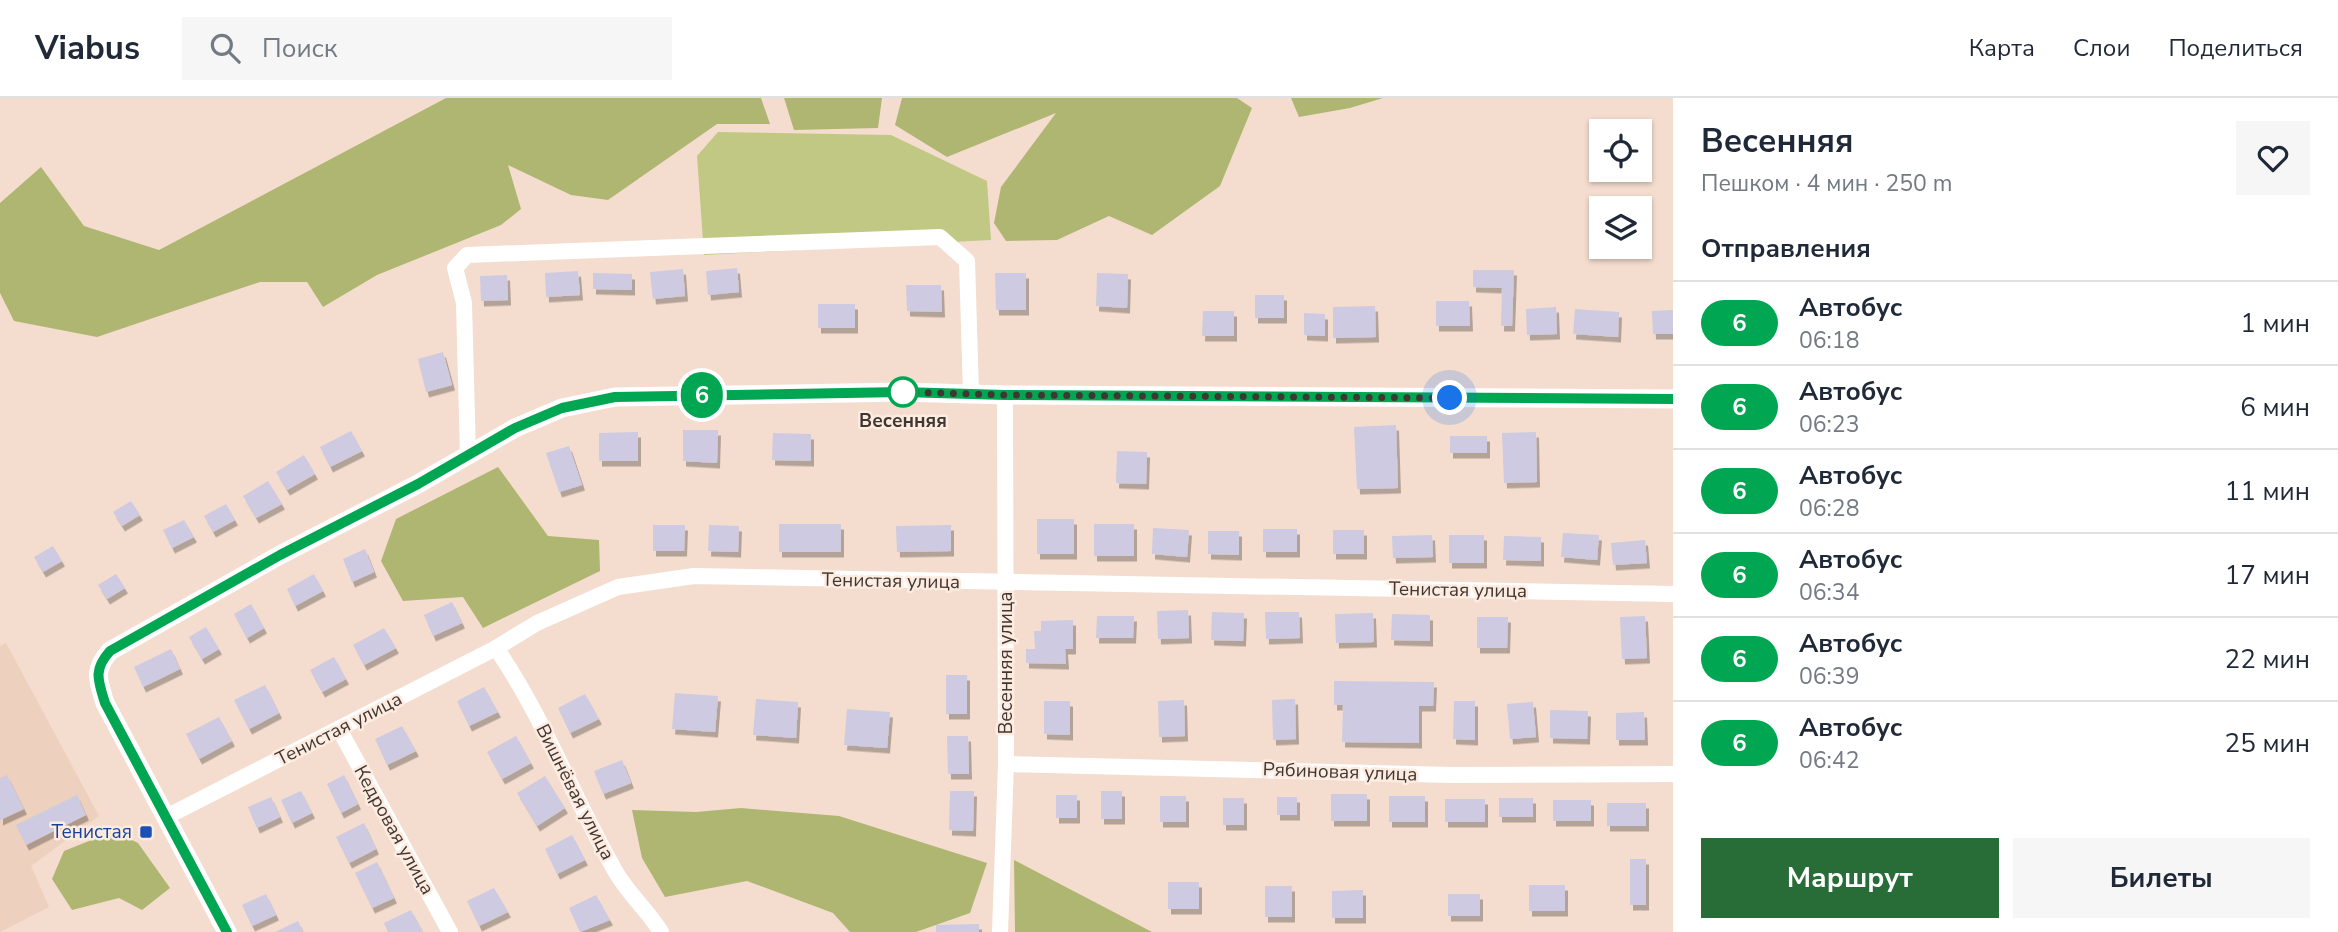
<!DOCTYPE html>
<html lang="ru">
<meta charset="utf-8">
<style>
:root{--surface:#fff;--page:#f6f6f7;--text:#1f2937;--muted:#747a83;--line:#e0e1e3;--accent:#286c37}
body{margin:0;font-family:"Nunito Sans",sans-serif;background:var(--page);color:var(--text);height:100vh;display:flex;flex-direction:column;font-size:26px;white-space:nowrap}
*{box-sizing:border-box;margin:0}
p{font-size:23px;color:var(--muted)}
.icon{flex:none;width:38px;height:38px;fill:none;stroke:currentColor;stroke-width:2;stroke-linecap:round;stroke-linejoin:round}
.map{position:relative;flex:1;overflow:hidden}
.drawer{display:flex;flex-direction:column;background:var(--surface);width:665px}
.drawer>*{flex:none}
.badge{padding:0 14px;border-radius:23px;font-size:24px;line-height:46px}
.tools{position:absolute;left:1589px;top:21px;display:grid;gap:14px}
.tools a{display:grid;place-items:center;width:63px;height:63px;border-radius:0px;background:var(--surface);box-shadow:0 2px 5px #0004;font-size:35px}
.you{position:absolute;width:35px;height:35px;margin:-18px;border:5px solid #fff;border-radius:50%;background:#1a73e8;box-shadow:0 0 0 10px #1a73e833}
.map>.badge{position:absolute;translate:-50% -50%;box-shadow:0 0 0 4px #fff}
h2{padding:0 28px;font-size:26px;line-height:63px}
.round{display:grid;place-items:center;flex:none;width:74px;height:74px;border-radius:0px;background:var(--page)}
.head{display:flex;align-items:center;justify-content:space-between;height:119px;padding:0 28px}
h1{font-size:33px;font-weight:700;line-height:52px}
.button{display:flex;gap:14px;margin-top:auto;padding:14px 28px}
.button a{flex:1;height:80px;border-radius:0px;background:var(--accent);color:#fff;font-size:28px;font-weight:700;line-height:80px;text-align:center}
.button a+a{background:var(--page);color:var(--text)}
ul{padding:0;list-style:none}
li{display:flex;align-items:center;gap:21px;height:84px;padding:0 28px;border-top:2px solid var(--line)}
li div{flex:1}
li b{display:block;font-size:26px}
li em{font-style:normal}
li .badge{min-width:77px;font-weight:700;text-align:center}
header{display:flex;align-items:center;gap:42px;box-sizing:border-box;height:98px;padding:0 35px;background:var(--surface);border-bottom:2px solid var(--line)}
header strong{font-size:33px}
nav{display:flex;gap:38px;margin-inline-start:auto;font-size:24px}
.search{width:490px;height:63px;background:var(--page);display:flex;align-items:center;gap:18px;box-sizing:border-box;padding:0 24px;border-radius:0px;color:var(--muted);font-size:26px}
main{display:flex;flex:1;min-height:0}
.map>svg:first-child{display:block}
.built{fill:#edd0bd}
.green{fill:#c1c883}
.forest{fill:#afb671}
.building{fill:#cdcae1;filter:url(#shadow)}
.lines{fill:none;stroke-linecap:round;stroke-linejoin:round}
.minor{stroke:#fff;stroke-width:16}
.tertiary{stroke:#fff;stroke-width:19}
.line-casing{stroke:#fff;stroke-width:16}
.line{stroke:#00a651;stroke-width:10}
.walk{stroke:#3f3731;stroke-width:7;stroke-dasharray:0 12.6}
.stop-dot{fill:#fff;stroke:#00a651;stroke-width:3.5}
.transit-dot{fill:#1a4fb4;stroke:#feebe0;stroke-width:2.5}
.labels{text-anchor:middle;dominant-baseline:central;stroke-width:5;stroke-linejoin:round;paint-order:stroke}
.stop-label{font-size:19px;font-weight:bold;fill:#3f3731;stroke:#feebe0}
.street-label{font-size:19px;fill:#3f3731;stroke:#feebe0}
.transit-label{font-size:19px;fill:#164399;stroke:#feebe0;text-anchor:end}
</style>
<header>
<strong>Viabus</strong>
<div class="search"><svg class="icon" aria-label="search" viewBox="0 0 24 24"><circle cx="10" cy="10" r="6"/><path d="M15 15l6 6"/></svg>Поиск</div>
<nav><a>Карта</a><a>Слои</a><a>Поделиться</a></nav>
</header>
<main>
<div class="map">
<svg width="1673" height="834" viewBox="0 0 1673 834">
<defs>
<filter id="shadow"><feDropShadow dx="3" dy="5.5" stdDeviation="0" flood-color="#0004"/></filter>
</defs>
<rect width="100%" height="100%" fill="#f4ddcf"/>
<!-- built -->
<path class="built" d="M6 545 99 718 31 768 49 809 0 834V548Z"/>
<!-- green -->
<path class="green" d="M718 34 891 37 987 83 991 142 704 157 697 58Z"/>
<!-- forest -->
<g class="forest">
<path d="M446 0H761L770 26H717L608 102 571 97 508 67 521 111 501 127 377 177 323 209 307 184H260L97 239 14 223 0 195V105L41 69 84 128 159 152Z"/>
<path d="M784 0H882L878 30 794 32Z"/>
<path d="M902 0H1237L1252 10 1220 88 1152 137 1109 118 1057 142 1006 143 994 125 1001 89 1056 15 947 59 895 27Z"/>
<path d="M1291 0H1383L1350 10 1299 19Z"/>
<path d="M498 369 548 438 599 442 600 473 483 530 463 499 403 503 381 463 396 421Z"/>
<path d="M741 710 839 718 987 765 970 815 916 834H850L833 815 747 783 665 799 642 760 632 712 696 714Z"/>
<path d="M114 733 138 745 170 790 142 812 119 800 72 812 52 781 64 753Z"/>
<path d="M1014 762 1152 834H1015Z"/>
</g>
<!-- building -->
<g class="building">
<path d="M737 170 739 194 708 197 706 173Z"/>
<path d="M683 171 685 198 653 201 650 174Z"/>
<path d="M1473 172H1514L1512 228H1501L1502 190 1473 189Z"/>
<path d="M578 173 580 197 546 199 545 175Z"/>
<path d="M593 175 632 176V192L593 191Z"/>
<path d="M995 175H1026V212H996Z"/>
<path d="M1097 175 1128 176 1127 210 1096 208Z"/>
<path d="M507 177 508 202 481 203 480 178Z"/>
<path d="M906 187H941L942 214 907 213Z"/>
<rect x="1255" y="197" width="29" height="23"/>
<path d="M1436 203H1469L1470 228H1436Z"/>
<rect x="818" y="206" width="37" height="24"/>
<path d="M1375 208 1376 239 1333 240V209Z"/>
<path d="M1556 209 1557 236 1527 237 1526 211Z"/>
<path d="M1575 211 1619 214 1618 239 1573 236Z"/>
<path d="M1673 212V236H1653L1652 213Z"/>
<path d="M1203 213H1234V238H1202Z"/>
<path d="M1304 215 1325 216V238L1304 237Z"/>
<path d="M443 254 452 287 426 294 418 261Z"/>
<path d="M1396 327 1398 390 1357 391 1354 329Z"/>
<path d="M683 332H718L717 365 683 363Z"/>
<path d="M351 333 362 353 330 369 320 349Z"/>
<path d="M638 334V363H599V335Z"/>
<path d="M1536 334 1537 384 1504 385 1502 335Z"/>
<path d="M773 335 811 336V363L772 362Z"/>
<rect x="1450" y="338" width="37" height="17"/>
<path d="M569 348 582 387 559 394 546 355Z"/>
<path d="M1117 353 1147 354 1146 386 1116 385Z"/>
<path d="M304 357 315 376 287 392 276 374Z"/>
<path d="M268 383 282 406 256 420 243 398Z"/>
<path d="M131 403 140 417 122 428 113 414Z"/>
<path d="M226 406 235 422 213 434 204 418Z"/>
<rect x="1037" y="421" width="37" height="35"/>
<path d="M184 422 194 439 172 450 163 432Z"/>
<rect x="779" y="426" width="62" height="28"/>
<rect x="1094" y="426" width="40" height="32"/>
<path d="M653 427H685L684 453H653Z"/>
<path d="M709 427 739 428 738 454 708 453Z"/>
<path d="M951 427V453L897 454 896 428Z"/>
<path d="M1153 430 1189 432 1187 459 1152 456Z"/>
<rect x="1263" y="431" width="34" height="23"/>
<rect x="1333" y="432" width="31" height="24"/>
<path d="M1208 433H1239V457L1208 456Z"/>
<path d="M1563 435 1599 437 1597 462 1561 459Z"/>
<path d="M1432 437 1433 459 1393 460 1392 438Z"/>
<rect x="1449" y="437" width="35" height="28"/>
<path d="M1504 438 1541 439V463L1503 462Z"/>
<path d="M1645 442 1647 465 1613 467 1611 445Z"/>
<path d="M53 448 62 463 43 474 34 459Z"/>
<path d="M365 451 374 474 352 484 343 461Z"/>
<path d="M116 476 125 490 107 501 98 487Z"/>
<path d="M314 476 323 493 295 508 287 491Z"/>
<path d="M452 504 462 525 433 538 424 517Z"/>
<path d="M251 506 264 530 247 540 234 516Z"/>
<path d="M1188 512 1189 540 1158 541 1157 513Z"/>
<path d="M1212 514 1244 515 1243 543 1211 542Z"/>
<path d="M1265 514H1299L1300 540 1266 541Z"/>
<path d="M1373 515 1374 544 1336 545 1335 516Z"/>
<path d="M1392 516 1430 517V543L1391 542Z"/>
<path d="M1097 518H1134L1133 540H1096Z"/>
<path d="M1645 518 1647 560 1622 561 1620 519Z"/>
<path d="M1477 519H1508L1507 550H1477Z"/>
<path d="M1073 522V551H1065L1066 566 1026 565V551H1035L1034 533H1041V523Z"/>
<path d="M206 529 219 551 202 561 189 539Z"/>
<path d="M384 530 396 550 364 567 353 547Z"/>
<path d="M171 551 180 571 143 589 134 569Z"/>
<path d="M334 559 346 581 322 594 310 572Z"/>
<rect x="946" y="577" width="21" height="39"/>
<path d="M1334 583 1434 584 1433 608H1419V645L1342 644 1343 607H1334Z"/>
<path d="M265 587 279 615 249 631 234 602Z"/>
<path d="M484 589 498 614 469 628 457 603Z"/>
<path d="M675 595 718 598 715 634 672 631Z"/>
<path d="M585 596 599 621 570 635 558 610Z"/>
<path d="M756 601 798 604 796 640 753 637Z"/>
<path d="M1295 601 1296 641 1273 642 1272 602Z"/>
<path d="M1184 602 1185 638 1159 639 1158 603Z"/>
<path d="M1044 603H1070V637L1044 636Z"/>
<path d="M1454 603H1475V642L1453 641Z"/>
<path d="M1533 604 1536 639 1510 641 1507 606Z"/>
<path d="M847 611 890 614 887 650 844 647Z"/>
<path d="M1550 612 1588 613 1587 641 1550 640Z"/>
<path d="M1644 614 1645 642H1616V615Z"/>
<path d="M219 619 232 643 199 661 186 636Z"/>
<path d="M402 628 416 653 387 667 375 641Z"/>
<path d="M516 638 531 665 502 681 487 654Z"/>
<path d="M947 638H968L969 676H948Z"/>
<path d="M622 662 631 685 603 696 594 673Z"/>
<path d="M7 677 24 711 0 722V680Z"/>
<path d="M344 677 358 706 341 715 327 686Z"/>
<path d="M545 678 565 710 537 728 517 695Z"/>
<path d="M301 693 312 715 292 725 281 702Z"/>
<path d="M950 693H974L973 733 949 732Z"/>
<rect x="1101" y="693" width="21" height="28"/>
<rect x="1331" y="696" width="36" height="27"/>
<path d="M77 697 86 717 26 747 16 727Z"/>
<rect x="1056" y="697" width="21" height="23"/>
<rect x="1160" y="698" width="26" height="26"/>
<rect x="1389" y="698" width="36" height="26"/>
<path d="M271 699 280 719 257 730 248 709Z"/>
<rect x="1277" y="699" width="20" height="18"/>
<rect x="1223" y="700" width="21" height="27"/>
<rect x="1499" y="700" width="34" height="19"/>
<rect x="1445" y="701" width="40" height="23"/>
<rect x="1553" y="702" width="38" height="21"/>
<rect x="1607" y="705" width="39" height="23"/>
<path d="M364 725 376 751 349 765 336 739Z"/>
<path d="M572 737 585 762 557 776 545 751Z"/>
<rect x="1630" y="761" width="16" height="46"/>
<path d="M377 764 394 800 372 810 355 775Z"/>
<rect x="1168" y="784" width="31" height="27"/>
<rect x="1529" y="787" width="36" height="26"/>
<rect x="1265" y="788" width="27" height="31"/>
<path d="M494 790 508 814 479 828 467 803Z"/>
<path d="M1363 792V820H1332V793Z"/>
<path d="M266 796 276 817 252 828 242 807Z"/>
<rect x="1448" y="796" width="32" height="22"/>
<path d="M596 797 610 822 580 834 569 810Z"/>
<path d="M411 812 423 834H388L384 825Z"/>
<path d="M298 823 303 834H275Z"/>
<path d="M979 826V834H936V827Z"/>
</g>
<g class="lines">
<!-- minor -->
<g class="minor">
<path d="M468 357 464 205 455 170 467 157 940 139 967 163 971 295"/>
<path d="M496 550C543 618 572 697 613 769 625 793 647 811 661 834"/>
<path d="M339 631 450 834"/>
<path d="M1006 666 1453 677 1673 676"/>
<path d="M166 719 496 550 537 525 618 489 694 478 1673 496"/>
<path d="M1000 834 1006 666 1005 297"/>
</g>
<!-- tertiary -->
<path class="tertiary" d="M227 834 105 605C98 582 93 572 110 553L280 457 418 386 515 330 562 310 615 299 902 294 1005 297 1673 301"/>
</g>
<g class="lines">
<!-- line casing -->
<g class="line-casing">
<path id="line" d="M227 834 105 605C98 582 93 572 110 553L280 457 418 386 515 330 562 310 615 299 902 294 1005 297 1673 301"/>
</g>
<!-- line -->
<use href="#line" class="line"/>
<!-- walk -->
<path class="walk" d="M903 294 1005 297 1450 300"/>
</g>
<!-- markers -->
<circle class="stop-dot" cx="903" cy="294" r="14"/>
<rect class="transit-dot" x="139" y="727" width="14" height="14" rx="3.5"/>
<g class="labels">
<!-- stop labels -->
<g class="stop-label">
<text x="903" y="323">Весенняя</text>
</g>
<!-- street labels -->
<g class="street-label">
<text transform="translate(891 483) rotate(1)">Тенистая улица</text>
<text transform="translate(1458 492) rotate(1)">Тенистая улица</text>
<text transform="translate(1006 565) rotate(-90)">Весенняя улица</text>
<text transform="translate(339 631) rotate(-27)">Тенистая улица</text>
<text transform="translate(1340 674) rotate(2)">Рябиновая улица</text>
<text transform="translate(575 694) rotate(63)">Вишнёвая улица</text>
<text transform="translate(394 732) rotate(61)">Кедровая улица</text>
</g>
<!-- transit labels -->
<g class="transit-label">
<text x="132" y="734">Тенистая</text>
</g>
</g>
</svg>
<div class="tools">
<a><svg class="icon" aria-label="locate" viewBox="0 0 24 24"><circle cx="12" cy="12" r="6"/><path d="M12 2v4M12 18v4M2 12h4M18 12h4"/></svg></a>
<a><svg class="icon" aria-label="layers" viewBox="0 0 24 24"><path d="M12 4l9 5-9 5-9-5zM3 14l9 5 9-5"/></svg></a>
</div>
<div class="you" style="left:1450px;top:300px"></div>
<b class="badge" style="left:702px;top:297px;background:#00a651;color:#fff">6</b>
</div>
<section class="drawer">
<div class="head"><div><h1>Весенняя</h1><p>Пешком · 4 мин · 250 m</p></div><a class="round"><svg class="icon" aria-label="heart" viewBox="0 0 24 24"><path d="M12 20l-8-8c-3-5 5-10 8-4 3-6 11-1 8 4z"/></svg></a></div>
<h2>Отправления</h2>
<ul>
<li><span class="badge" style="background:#00a651;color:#fff">6</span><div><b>Автобус</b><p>06:18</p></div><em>1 мин</em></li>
<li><span class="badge" style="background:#00a651;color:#fff">6</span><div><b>Автобус</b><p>06:23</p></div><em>6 мин</em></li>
<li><span class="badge" style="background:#00a651;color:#fff">6</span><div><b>Автобус</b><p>06:28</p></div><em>11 мин</em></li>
<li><span class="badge" style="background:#00a651;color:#fff">6</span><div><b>Автобус</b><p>06:34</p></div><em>17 мин</em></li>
<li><span class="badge" style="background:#00a651;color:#fff">6</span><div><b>Автобус</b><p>06:39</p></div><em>22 мин</em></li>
<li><span class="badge" style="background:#00a651;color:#fff">6</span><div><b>Автобус</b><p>06:42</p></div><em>25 мин</em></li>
</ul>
<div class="button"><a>Маршрут</a><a>Билеты</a></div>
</section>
</main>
